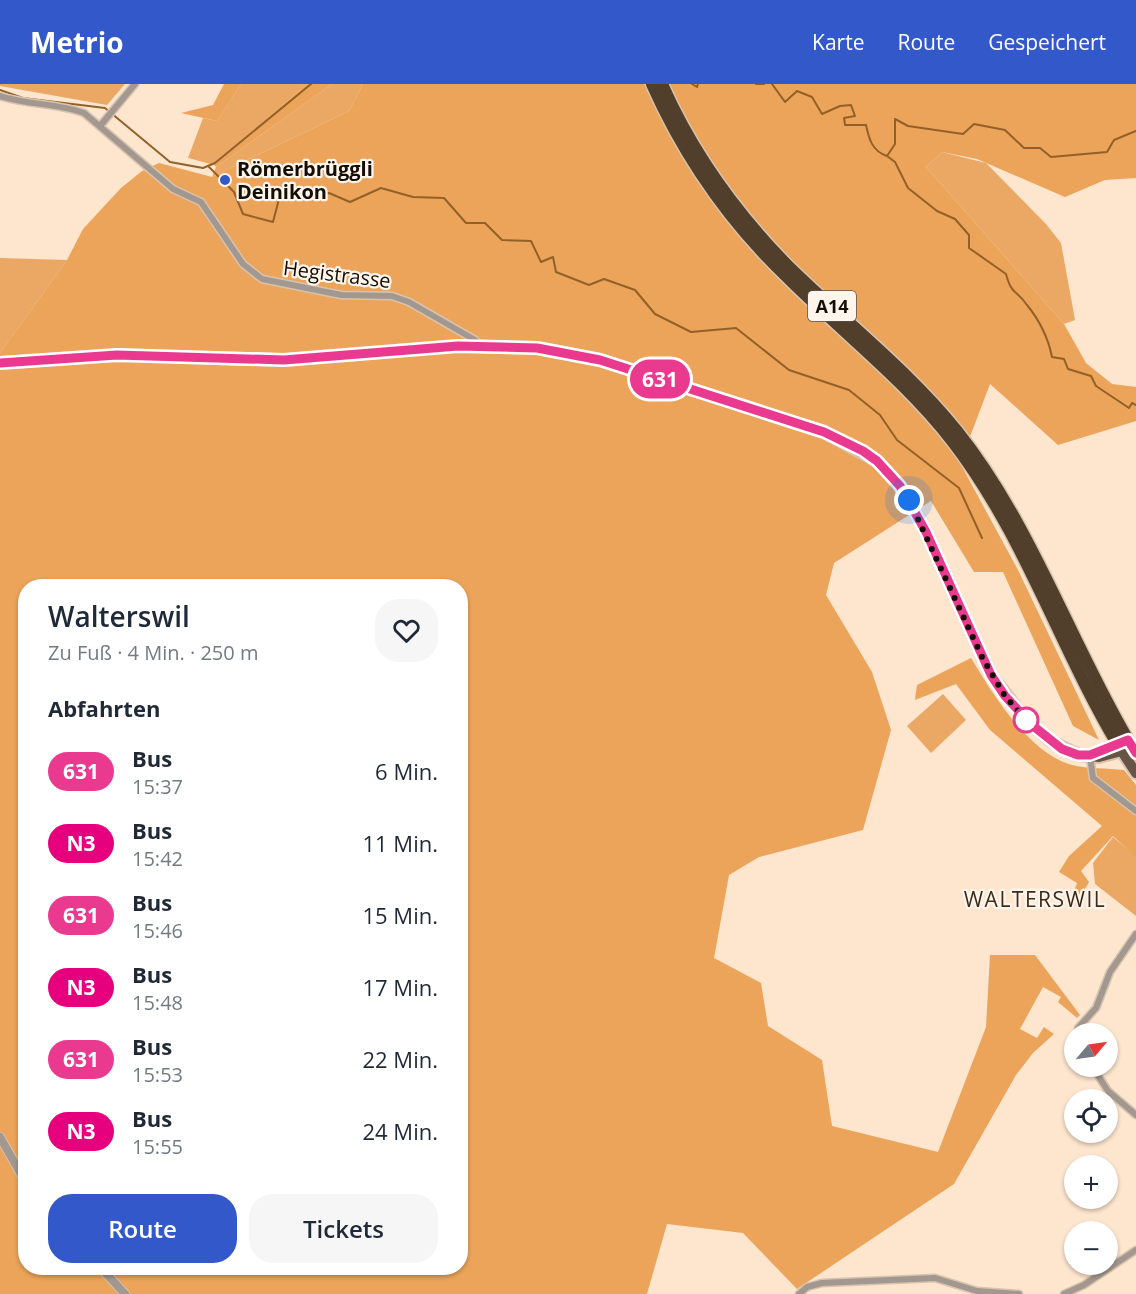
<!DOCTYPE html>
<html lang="de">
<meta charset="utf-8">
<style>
:root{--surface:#fff;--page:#f6f6f7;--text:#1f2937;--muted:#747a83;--accent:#3358c9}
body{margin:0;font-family:"Open Sans",sans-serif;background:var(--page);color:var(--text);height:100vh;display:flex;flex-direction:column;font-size:22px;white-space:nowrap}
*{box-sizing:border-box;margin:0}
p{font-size:20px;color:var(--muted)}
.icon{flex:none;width:33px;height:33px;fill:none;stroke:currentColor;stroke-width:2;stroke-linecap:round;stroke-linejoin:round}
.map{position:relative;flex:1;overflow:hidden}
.side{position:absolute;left:18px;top:495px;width:450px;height:696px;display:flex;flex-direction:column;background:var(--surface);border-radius:24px;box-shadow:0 2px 4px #0004}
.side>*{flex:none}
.badge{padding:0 12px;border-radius:20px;font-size:21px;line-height:39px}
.needle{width:39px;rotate:61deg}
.fabs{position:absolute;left:1064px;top:939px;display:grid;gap:12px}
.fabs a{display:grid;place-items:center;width:54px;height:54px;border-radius:50%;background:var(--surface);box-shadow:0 2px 4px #0004;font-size:30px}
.you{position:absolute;width:30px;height:30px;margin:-15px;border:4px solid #fff;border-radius:50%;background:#1a73e8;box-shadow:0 0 0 9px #1a73e833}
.map>.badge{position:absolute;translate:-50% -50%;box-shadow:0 0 0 3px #fff}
h2{padding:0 30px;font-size:22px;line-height:54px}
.round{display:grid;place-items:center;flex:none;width:63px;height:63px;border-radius:24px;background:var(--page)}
.overview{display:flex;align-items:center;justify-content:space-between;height:102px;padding:0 30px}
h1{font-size:28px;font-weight:600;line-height:45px}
.primary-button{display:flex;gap:12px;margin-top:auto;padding:12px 30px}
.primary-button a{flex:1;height:69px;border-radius:24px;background:var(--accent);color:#fff;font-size:24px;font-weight:600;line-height:69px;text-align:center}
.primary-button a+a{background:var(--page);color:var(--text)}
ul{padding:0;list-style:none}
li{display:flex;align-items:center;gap:18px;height:72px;padding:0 30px}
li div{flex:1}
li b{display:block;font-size:22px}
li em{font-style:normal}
li .badge{min-width:66px;font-weight:700;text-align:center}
header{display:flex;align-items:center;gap:36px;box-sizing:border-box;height:84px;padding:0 30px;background:var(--accent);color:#fff}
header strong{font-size:28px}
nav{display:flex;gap:33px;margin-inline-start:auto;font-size:21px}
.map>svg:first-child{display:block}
.green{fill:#eba864}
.forest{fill:#eba459;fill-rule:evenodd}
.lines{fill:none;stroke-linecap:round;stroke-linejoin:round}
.stream{stroke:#936128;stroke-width:2}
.minor-casing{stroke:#d8c3ae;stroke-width:9}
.tertiary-casing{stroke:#d8c3ae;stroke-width:10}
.primary-casing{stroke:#d8c3ae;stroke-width:14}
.motorway-casing{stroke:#d8c3ae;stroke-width:15}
.minor{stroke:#a2988f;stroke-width:6}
.tertiary{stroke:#a2988f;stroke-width:8}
.primary{stroke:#665545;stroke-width:10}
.motorway{stroke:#513e2b;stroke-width:12}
.line-casing{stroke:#fff;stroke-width:14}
.line{stroke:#ea3a8f;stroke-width:9}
.walk{stroke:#150e06;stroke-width:6;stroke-dasharray:0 10.8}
.poi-dot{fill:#3358c9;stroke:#fff5ec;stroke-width:2}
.stop-dot{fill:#fff;stroke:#ea3a8f;stroke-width:3}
.labels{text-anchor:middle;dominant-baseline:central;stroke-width:4.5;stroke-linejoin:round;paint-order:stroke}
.shield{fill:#fff5ec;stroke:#5b534b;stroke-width:1.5}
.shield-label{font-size:18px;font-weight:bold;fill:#150e06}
.poi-label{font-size:20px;font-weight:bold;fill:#150e06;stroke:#fff5ec;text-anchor:start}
.street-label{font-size:20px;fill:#150e06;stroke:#fff5ec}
.neighbourhood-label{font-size:21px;letter-spacing:1.5px;fill:#3d2b19;stroke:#fff5ec}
</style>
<header>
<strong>Metrio</strong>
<nav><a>Karte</a><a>Route</a><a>Gespeichert</a></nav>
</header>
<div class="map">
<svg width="1136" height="1210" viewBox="0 0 1136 1210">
<rect width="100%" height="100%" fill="#fde5ce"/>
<!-- green -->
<g class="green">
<path d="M0 0H125L107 21 0 2Z"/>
<path d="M241 0H307L214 81 188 74 203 34 217 37Z"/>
<path d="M332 0H363L349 27 212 93 216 83Z"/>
<path d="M942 68 986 79 1046 140 1061 159 1075 236 1064 240 926 83Z"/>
<path d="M0 174 67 176 0 269Z"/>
<path d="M943 610 966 636 931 669 907 642Z"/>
<path d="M1113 753 1136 772V832L1095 800 1093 779Z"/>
</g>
<!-- forest -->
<g class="forest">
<path d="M224 0H241L217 37 181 29 213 21Z"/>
<path d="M307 0H332L216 83 214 81Z"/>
<path d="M363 0H1136V94L1105 96 1065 113 977 75 942 68 926 83 1064 240 1086 279 1112 300 1136 303V337L1058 361 990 300 960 379 1018 486 1099 656 1073 642 1003 488H974L931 417 834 479 826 511 872 588 891 646 863 746 759 773 729 791 714 874 761 899 768 942 822 976 832 1042 938 1068 986 943 990 871H1035L1080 931 1077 934 1058 918 1061 913 1043 903 1020 945 1037 954 1044 943 1054 950 1033 969 1016 991 954 1100 797 1205 743 1149 667 1140 647 1210H0V269L67 176 83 145 121 104 142 87 159 79 212 93 349 27ZM26 502H460V1184H26Z"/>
<path d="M971 574C993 610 1028 669 1072 681 1088 685 1107 684 1124 686L1136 701V773L1113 752 1081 787 1089 798 1076 821 1071 816 1077 799 1059 788 1069 772 1102 742 990 646 956 600 915 616 917 601Z"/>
</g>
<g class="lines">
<!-- stream -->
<g class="stream">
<path d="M692 0 697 3 698 0"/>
<path d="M756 0H764"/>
<path d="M772 0 785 18 797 7 812 13 822 30 840 22 851 21 855 32 844 34 845 41H866C869 55 872 67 887 72L895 60V35L908 42 963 50 974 40 1005 46 1024 64H1040L1051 73 1107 68 1114 56 1136 47"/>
<path d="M0 6 23 14 105 24 170 78 203 84 215 79 311 0"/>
<path d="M887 72 895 78 908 104 937 127 955 135 969 151V164L1006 190C1012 212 1016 205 1027 221 1040 237 1048 253 1052 273L1064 275 1068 285 1091 292 1096 302 1129 324 1132 319 1136 321"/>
<path d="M209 83 220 94"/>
<path d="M228 102 234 108 243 130 273 138 279 115 329 109 350 118 381 104 413 113 444 114 466 139H485L502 156 531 157 541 178 553 173 556 188 589 201 604 195 635 206 655 230 691 248 736 244 789 286 849 306 880 331 897 356 959 404 982 454"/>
</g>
<!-- minor casing -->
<g class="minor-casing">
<g id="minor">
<path d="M0 12C28 21 57 19 84 29L173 105 201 118 243 180 262 195 341 211 392 212 409 218 475 256 480 262"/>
<path d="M100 42 135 0"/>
<path d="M1090 672 1093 694 1136 727"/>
<path d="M1079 950 1078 944 1096 924 1110 888 1136 850"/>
<path d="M1092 982 1108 1007 1136 1031"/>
<path d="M799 1210 807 1203 822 1199 935 1194 977 1207 1019 1210"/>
<path d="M1064 1210 1084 1201 1136 1166"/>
</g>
</g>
<!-- tertiary casing -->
<g class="tertiary-casing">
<g id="tertiary">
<path d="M0 1053 26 1099"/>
<path d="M101 1184 125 1210"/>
</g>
</g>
<!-- primary casing -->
<g class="primary-casing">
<g id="primary">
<path d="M0 279 117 271 283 276 458 262 537 264 600 276 824 348 877 377 900 402 926 448 991 591 1026 636 1052 658 1079 671 1099 673 1133 664"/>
<path d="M1119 663 1136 689"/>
</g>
</g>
<!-- motorway casing -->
<g class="motorway-casing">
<g id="motorway">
<path d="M652 0C684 72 729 137 786 192 842 248 905 296 953 358 1024 450 1059 562 1118 661"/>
<path d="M662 0C692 68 736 129 788 182 844 237 907 285 957 347 1031 440 1069 555 1128 656"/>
</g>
</g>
<!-- minor -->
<use href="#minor" class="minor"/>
<!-- tertiary -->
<use href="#tertiary" class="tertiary"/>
<!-- primary -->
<use href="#primary" class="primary"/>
<!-- motorway -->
<use href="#motorway" class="motorway"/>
</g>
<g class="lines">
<!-- line casing -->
<g class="line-casing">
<path id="line" d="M0 279 117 271 284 276 458 262 537 264 600 276 824 348 863 367 877 377 900 402 926 448 991 591 1005 612 1032 641 1062 665 1078 671H1090L1128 656 1136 669"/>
</g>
<!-- line -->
<use href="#line" class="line"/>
<!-- walk -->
<path class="walk" d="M909 416 983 575 1005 612 1026 636"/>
</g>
<!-- markers -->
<circle class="poi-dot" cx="225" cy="96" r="6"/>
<circle class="stop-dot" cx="1026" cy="636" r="12"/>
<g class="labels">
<!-- shield labels -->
<rect class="shield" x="808" y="207" width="48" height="30" rx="4.5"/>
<g class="shield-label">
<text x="832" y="222">A14</text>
</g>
<!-- poi labels -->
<g class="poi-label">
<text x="237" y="84">Römerbrüggli<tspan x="237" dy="23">Deinikon</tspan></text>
</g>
<!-- street labels -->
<g class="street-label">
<text transform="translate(337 190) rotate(7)">Hegistrasse</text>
</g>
<!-- neighbourhood labels -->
<g class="neighbourhood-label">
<text x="1035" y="815">WALTERSWIL</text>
</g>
</g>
</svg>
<div class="fabs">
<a><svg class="needle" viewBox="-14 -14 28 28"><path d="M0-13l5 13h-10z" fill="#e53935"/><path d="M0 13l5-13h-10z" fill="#747a83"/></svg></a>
<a><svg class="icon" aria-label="locate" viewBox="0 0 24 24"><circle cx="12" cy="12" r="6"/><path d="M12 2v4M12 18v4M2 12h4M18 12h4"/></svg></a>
<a>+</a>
<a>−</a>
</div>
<div class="you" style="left:909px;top:416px"></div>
<b class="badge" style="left:660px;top:295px;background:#ea3a8f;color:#fff">631</b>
<section class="side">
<div class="overview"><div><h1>Walterswil</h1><p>Zu Fuß · 4 Min. · 250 m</p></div><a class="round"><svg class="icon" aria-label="heart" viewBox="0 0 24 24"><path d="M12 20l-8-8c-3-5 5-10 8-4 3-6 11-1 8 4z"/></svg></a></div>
<h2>Abfahrten</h2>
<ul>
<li><span class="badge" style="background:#ea3a8f;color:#fff">631</span><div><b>Bus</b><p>15:37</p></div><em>6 Min.</em></li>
<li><span class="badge" style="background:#e6007e;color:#fff">N3</span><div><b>Bus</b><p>15:42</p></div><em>11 Min.</em></li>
<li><span class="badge" style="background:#ea3a8f;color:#fff">631</span><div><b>Bus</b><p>15:46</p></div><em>15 Min.</em></li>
<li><span class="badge" style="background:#e6007e;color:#fff">N3</span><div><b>Bus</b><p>15:48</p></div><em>17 Min.</em></li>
<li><span class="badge" style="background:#ea3a8f;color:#fff">631</span><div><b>Bus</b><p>15:53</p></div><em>22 Min.</em></li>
<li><span class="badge" style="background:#e6007e;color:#fff">N3</span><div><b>Bus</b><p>15:55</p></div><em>24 Min.</em></li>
</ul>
<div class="primary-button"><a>Route</a><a>Tickets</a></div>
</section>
</div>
